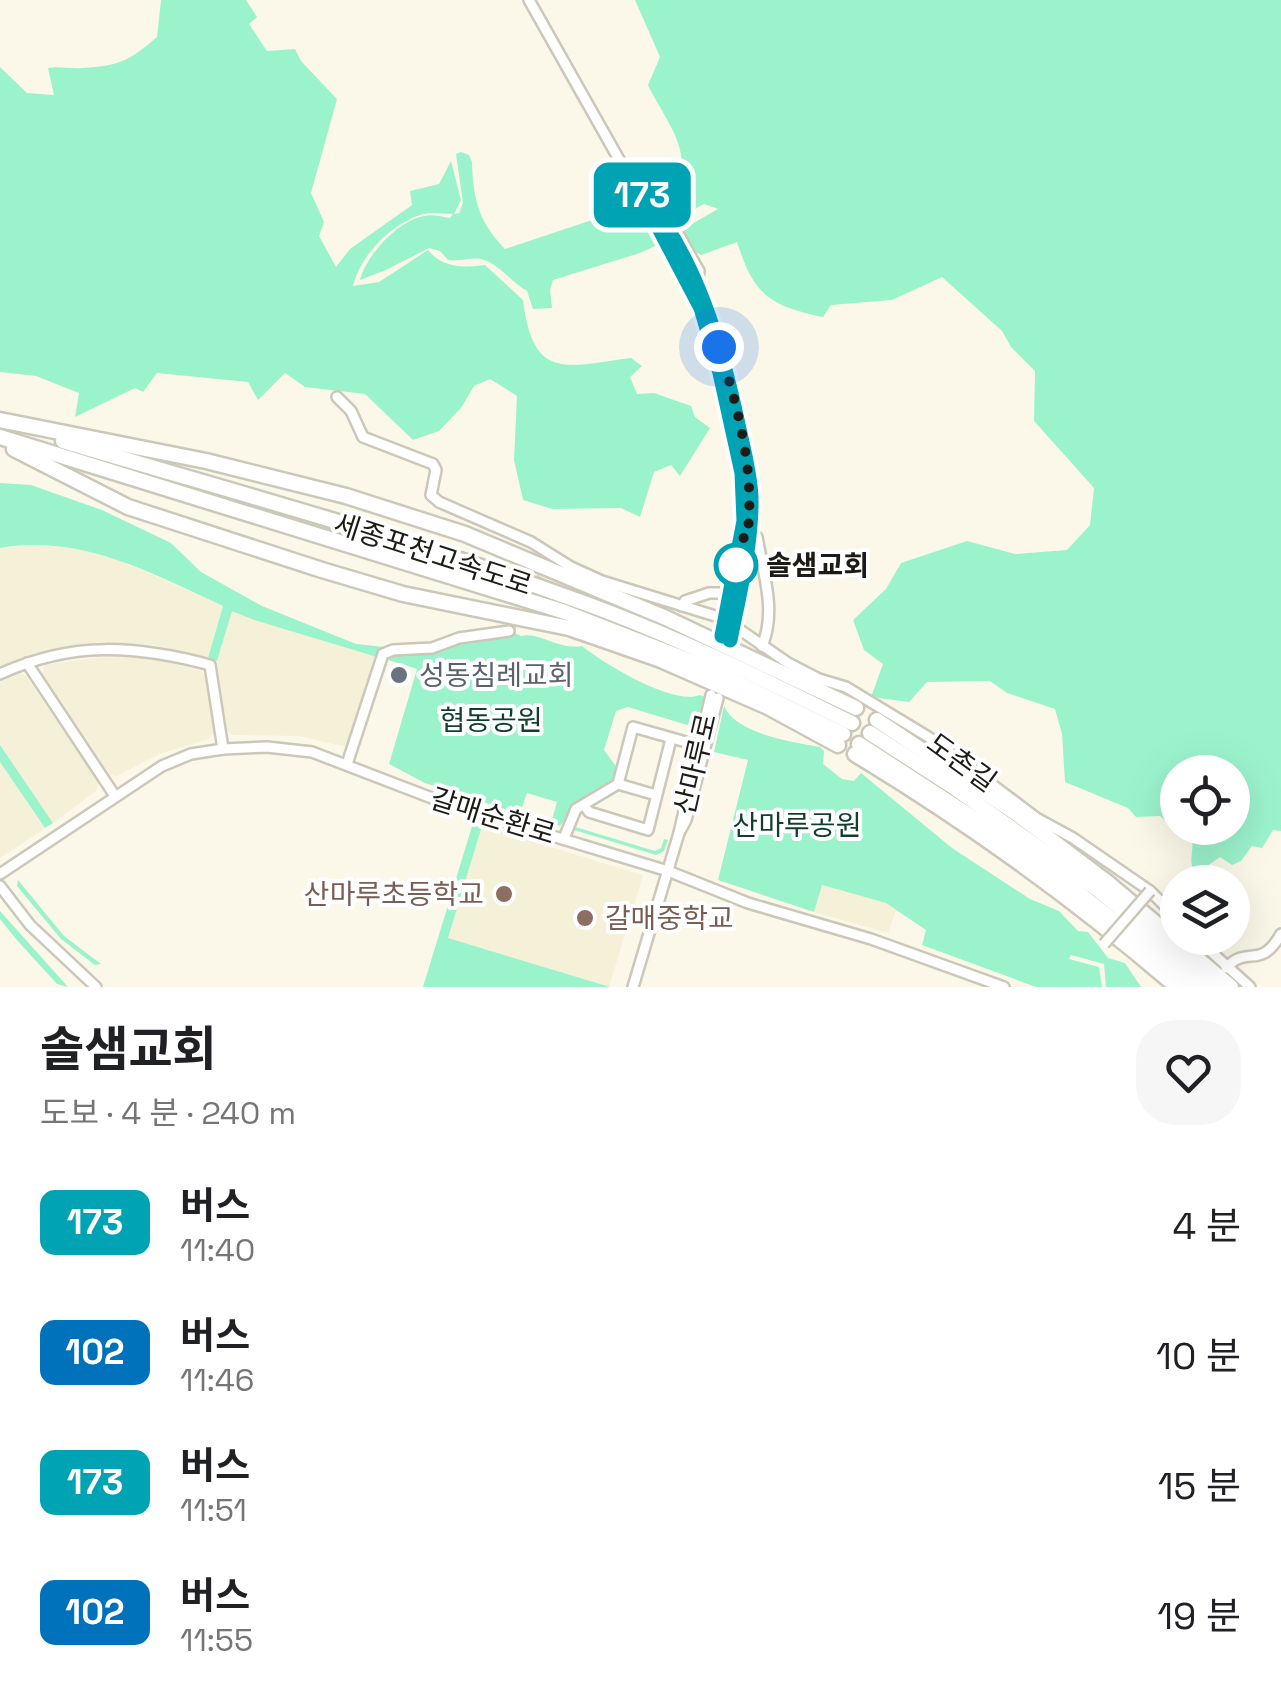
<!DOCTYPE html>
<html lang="ko">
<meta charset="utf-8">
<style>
:root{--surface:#fff;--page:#f6f6f6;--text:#202124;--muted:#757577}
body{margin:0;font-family:"Space Grotesk","Noto Sans KR",sans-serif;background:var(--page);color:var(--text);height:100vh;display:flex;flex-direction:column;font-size:38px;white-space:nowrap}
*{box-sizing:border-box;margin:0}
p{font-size:32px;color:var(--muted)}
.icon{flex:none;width:55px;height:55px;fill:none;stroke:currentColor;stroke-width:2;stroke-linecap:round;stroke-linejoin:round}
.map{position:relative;height:987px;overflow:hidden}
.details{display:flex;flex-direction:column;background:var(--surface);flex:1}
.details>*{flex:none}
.badge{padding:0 20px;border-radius:15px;font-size:35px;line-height:65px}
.controls{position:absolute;left:1160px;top:755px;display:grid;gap:20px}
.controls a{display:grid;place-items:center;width:90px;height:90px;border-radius:50%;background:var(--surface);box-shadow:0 10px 40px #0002;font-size:50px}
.you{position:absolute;width:50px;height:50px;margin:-25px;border:8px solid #fff;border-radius:50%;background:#1a73e8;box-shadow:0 0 0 15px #1a73e833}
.map>.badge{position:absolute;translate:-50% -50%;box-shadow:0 0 0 5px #fff}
.round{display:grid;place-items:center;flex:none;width:105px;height:105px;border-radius:40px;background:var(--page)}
.overview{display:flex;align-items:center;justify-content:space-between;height:170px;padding:0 40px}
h1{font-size:48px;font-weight:700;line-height:75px}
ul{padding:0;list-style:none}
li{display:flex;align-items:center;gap:30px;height:130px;padding:0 40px}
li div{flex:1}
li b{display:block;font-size:38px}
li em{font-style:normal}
li .badge{min-width:110px;font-weight:700;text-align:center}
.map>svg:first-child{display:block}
.built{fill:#f5f0d8}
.green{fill:#9bf3cc;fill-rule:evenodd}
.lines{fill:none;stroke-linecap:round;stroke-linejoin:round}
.minor-tunnel{stroke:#dad7c9;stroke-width:9;stroke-dasharray:9 4.5;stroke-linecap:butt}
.minor-casing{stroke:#ccc8b9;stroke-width:14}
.highway-casing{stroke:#ccc8b9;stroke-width:19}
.minor{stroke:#fff;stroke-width:9}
.highway{stroke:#fff;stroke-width:14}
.minor-bridge-casing{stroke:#ccc8b9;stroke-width:14;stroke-linecap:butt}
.minor-bridge{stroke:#fff;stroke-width:9}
.line-casing{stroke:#fff;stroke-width:22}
.line{stroke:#00a3b4;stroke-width:15}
.walk{stroke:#1c1b15;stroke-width:10;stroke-dasharray:0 18}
.stop-dot{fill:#fff;stroke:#00a3b4;stroke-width:5}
.worship-dot{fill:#6b7280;stroke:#fff;stroke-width:4}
.education-dot{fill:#8d6e63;stroke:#fff;stroke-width:4}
.labels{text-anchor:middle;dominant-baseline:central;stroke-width:8;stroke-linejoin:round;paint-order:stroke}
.street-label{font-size:28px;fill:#1c1b15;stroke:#fff}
.stop-label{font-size:28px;font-weight:bold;fill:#1c1b15;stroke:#fff;text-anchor:start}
.worship-label{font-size:28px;fill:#5b616d;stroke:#fff;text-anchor:start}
.park-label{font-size:28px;fill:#113e2d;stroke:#fff}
.education-label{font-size:28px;fill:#785e54;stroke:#fff;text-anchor:end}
</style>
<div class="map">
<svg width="1281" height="987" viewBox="0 0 1281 987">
<rect width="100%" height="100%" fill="#fcf8e9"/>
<!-- built -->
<g class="built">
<path d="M44 544 100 552 223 606 208 658 155 645 100 642 46 650 0 666V548Z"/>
<path d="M232 610 254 620 377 657 351 745 347 747 299 736 233 735 227 730 217 661Z"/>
<path d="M108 656 156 659 201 671 205 675 214 732 209 739 162 753 117 776 110 775 42 674 45 665Z"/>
<path d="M19 673 26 676 98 782 97 790 53 823 0 745V682Z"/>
<path d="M0 762 45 828 0 858Z"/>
<path d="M482 826 643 875 609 987 448 938Z"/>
<path d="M821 885 886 903 896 910 888 933 814 912Z"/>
</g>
<!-- green -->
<g class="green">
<path d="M161 0H246L257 17 249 24 267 51 295 49 301 61 337 99 311 193 324 222 319 236 336 267 350 249 412 205 410 191 439 184 451 161 461 200 454 214 459 213 463 203 456 154 461 152 469 155 472 162C473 200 479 222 505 249L604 216 638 213 655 246 640 253 553 280 550 290 552 308 533 309 527 291C512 283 500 265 484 260 472 256 461 262 448 260L440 251 429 248 386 270 360 280C366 255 399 220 424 216 432 214 443 217 450 218L453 214C442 214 429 212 420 215 389 226 361 255 353 286L379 282 428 250C442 268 464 268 485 265L523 300C533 382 566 366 631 358L642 366 630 377 637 394 654 393 691 406 695 417 710 428 680 476 671 465 654 472 640 517 621 508 552 509 523 500 514 460 517 396 490 379 474 386 461 408 439 431 413 440 365 394 305 387 285 373 258 400 248 382 157 373 143 392 135 388 75 417 79 393 36 376 0 372V67L27 93 54 95 48 68C60 66 70 69 82 68 119 66 129 61 157 37Z"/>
<path d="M635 0H1281V831L1273 830 1262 848 1252 846 1241 861 1232 865 1220 857 1196 874C1186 862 1196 849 1191 835L1172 827 1160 816 1136 817 1128 808 1065 782 1062 734 1055 709 1007 693 990 681 927 682 909 702 871 697 883 664 864 650 853 620 886 589 901 563 967 541 1015 554 1067 550 1090 525 1094 488 1034 421 1035 371 1011 347 1002 331 942 277 892 300 831 305 823 317C768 305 754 295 737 242L701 255 688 248 681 232 683 229 718 209 704 204 678 218 671 209C674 198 679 188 681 177 688 143 661 113 648 85L660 57ZM1178 772H1232V828H1178Z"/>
<path d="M0 483 31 485 102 510 171 543 201 572 262 606 356 644 394 648 377 657 254 620 232 611 217 661 208 658 223 606C150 573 83 534 0 548Z"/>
<path d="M513 632 521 636C539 631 557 650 582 646 604 664 674 706 700 695L705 697 696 739 691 741 694 727 628 707 616 711 604 750 618 769 611 784 573 808 560 826 551 823 557 802 527 793 520 814 425 783 389 764 417 669 385 659 388 656 502 638Z"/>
<path d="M724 706C736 734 792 742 820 747L824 751 823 764 842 779 854 781 861 773 952 848 1030 899 1059 911 1078 931 1088 932 1108 958 1125 963 1141 987H1106L1104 964 1071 955 1069 959 1099 967 1102 987H1036L922 945 926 930 886 903 822 885 814 912 718 880 748 760 714 752Z"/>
<path d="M0 745 53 823 45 828 0 762Z"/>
<path d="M473 823 482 826 448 938 610 987H423Z"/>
<path d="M572 826 655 851 661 848 664 839 668 840 664 851 656 855 574 830Z"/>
<path d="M18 880 64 936 101 964 95 965 61 939 17 886Z"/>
<path d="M0 911 68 987 57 984 16 939 0 919Z"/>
</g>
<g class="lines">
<!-- minor-tunnel -->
<path class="minor-tunnel" d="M509 631 549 564"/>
<!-- minor casing -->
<g class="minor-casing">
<g id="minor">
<path d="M529 0 691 287 721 373 745 494 744 521 722 636"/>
<path d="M646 207 654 201 660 202 699 271 697 286"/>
<path d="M724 363 751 493V513L729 640"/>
<path d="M337 397 351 411 363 437 433 464 436 470 431 495 439 502 531 542 571 567 602 581 725 619"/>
<path d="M746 538 757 537C763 573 777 611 762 646"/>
<path d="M682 606 685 601 709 593H735"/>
<path d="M733 625 788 663 819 679 846 687 930 738 1038 819 1073 838 1150 891 1178 919"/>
<path d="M27 663 115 796"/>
<path d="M0 674C72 641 135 645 210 665L223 749"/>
<path d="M711 695 679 833 686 820 718 698"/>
<path d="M347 764 383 654 393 650 432 648 459 638 509 631"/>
<path d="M618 784 656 795"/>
<path d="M584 805 589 812 648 830 671 739"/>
<path d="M564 838 576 809 618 784 633 727 700 746"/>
<path d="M0 874 162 766 191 754 223 749 267 747 312 752 450 805 668 871 748 903 871 939 1004 987"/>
<path d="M0 886 30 925 96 987"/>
<path d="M1196 938 1250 987"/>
<path d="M1226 968C1248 944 1260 971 1281 934"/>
<path d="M633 987 679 833"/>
</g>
</g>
<!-- highway casing -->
<g class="highway-casing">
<g id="highway">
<path d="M0 420 206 461 346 496 465 534 666 618 856 708"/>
<path d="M0 437 562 611 703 666 843 734"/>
<path d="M63 441C233 492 406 538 573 599 669 633 761 678 852 723"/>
<path d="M14 449 128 507 322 570 403 594 569 628 661 660 768 707 838 745"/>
<path d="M877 720 1017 814 1107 882 1231 987"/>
<path d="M870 733 952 786 1097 889 1213 987"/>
<path d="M859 744 1038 860 1195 987"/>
<path d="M855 754C969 823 1076 900 1177 987"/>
</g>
</g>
<!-- minor -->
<use href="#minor" class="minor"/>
<!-- highway -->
<use href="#highway" class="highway"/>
<!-- minor-bridge casing -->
<g class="minor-bridge-casing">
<path id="minor-bridge" d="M1104 944 1150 891"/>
</g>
<!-- minor-bridge -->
<use href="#minor-bridge" class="minor-bridge"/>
</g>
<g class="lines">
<!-- line casing -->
<g class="line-casing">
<path id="line" d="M722 636 744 521 742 473 720 373 701 308 640 192C696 255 722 348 739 429 744 451 750 474 751 497 752 543 739 595 730 640"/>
</g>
<!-- line -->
<use href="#line" class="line"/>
<!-- walk -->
<path class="walk" d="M719 347C738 408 756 474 747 538H740L736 565"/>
</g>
<!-- markers -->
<circle class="stop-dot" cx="736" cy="565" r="20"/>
<circle class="worship-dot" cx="399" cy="675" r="10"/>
<g class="education-dot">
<circle cx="504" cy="894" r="10"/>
<circle cx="585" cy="918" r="10"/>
</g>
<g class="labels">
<!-- street labels -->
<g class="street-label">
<text transform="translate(433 554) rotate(18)">세종포천고속도로</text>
<text transform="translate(962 762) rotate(36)">도촌길</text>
<text transform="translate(695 764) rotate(-77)">산마루로</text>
<text transform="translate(493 816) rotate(17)">갈매순환로</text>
</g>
<!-- stop labels -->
<g class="stop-label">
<text x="766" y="565">솔샘교회</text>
</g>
<!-- worship labels -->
<g class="worship-label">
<text x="419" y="675">성동침례교회</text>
</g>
<!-- park labels -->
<g class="park-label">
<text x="491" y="720">협동공원</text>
<text x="797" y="825">산마루공원</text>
</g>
<!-- education labels -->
<g class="education-label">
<text x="484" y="894">산마루초등학교</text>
<text x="605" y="918" text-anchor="start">갈매중학교</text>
</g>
</g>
</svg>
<div class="controls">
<a><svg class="icon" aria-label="locate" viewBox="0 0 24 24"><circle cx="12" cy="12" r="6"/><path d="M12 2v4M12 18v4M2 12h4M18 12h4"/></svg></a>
<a><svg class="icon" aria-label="layers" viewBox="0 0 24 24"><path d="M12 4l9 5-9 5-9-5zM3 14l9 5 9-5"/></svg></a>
</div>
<div class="you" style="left:719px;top:347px"></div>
<b class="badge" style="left:642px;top:195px;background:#00a3b4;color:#fff">173</b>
</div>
<section class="details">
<div class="overview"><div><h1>솔샘교회</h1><p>도보 · 4 분 · 240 m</p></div><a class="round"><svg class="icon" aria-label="heart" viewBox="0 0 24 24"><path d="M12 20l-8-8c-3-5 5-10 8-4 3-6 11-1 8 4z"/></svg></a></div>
<ul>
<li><span class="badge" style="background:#00a3b4;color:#fff">173</span><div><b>버스</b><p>11:40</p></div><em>4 분</em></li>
<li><span class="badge" style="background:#0072bc;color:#fff">102</span><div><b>버스</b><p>11:46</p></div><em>10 분</em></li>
<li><span class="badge" style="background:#00a3b4;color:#fff">173</span><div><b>버스</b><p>11:51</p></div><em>15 분</em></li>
<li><span class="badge" style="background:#0072bc;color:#fff">102</span><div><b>버스</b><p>11:55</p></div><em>19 분</em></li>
</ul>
</section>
